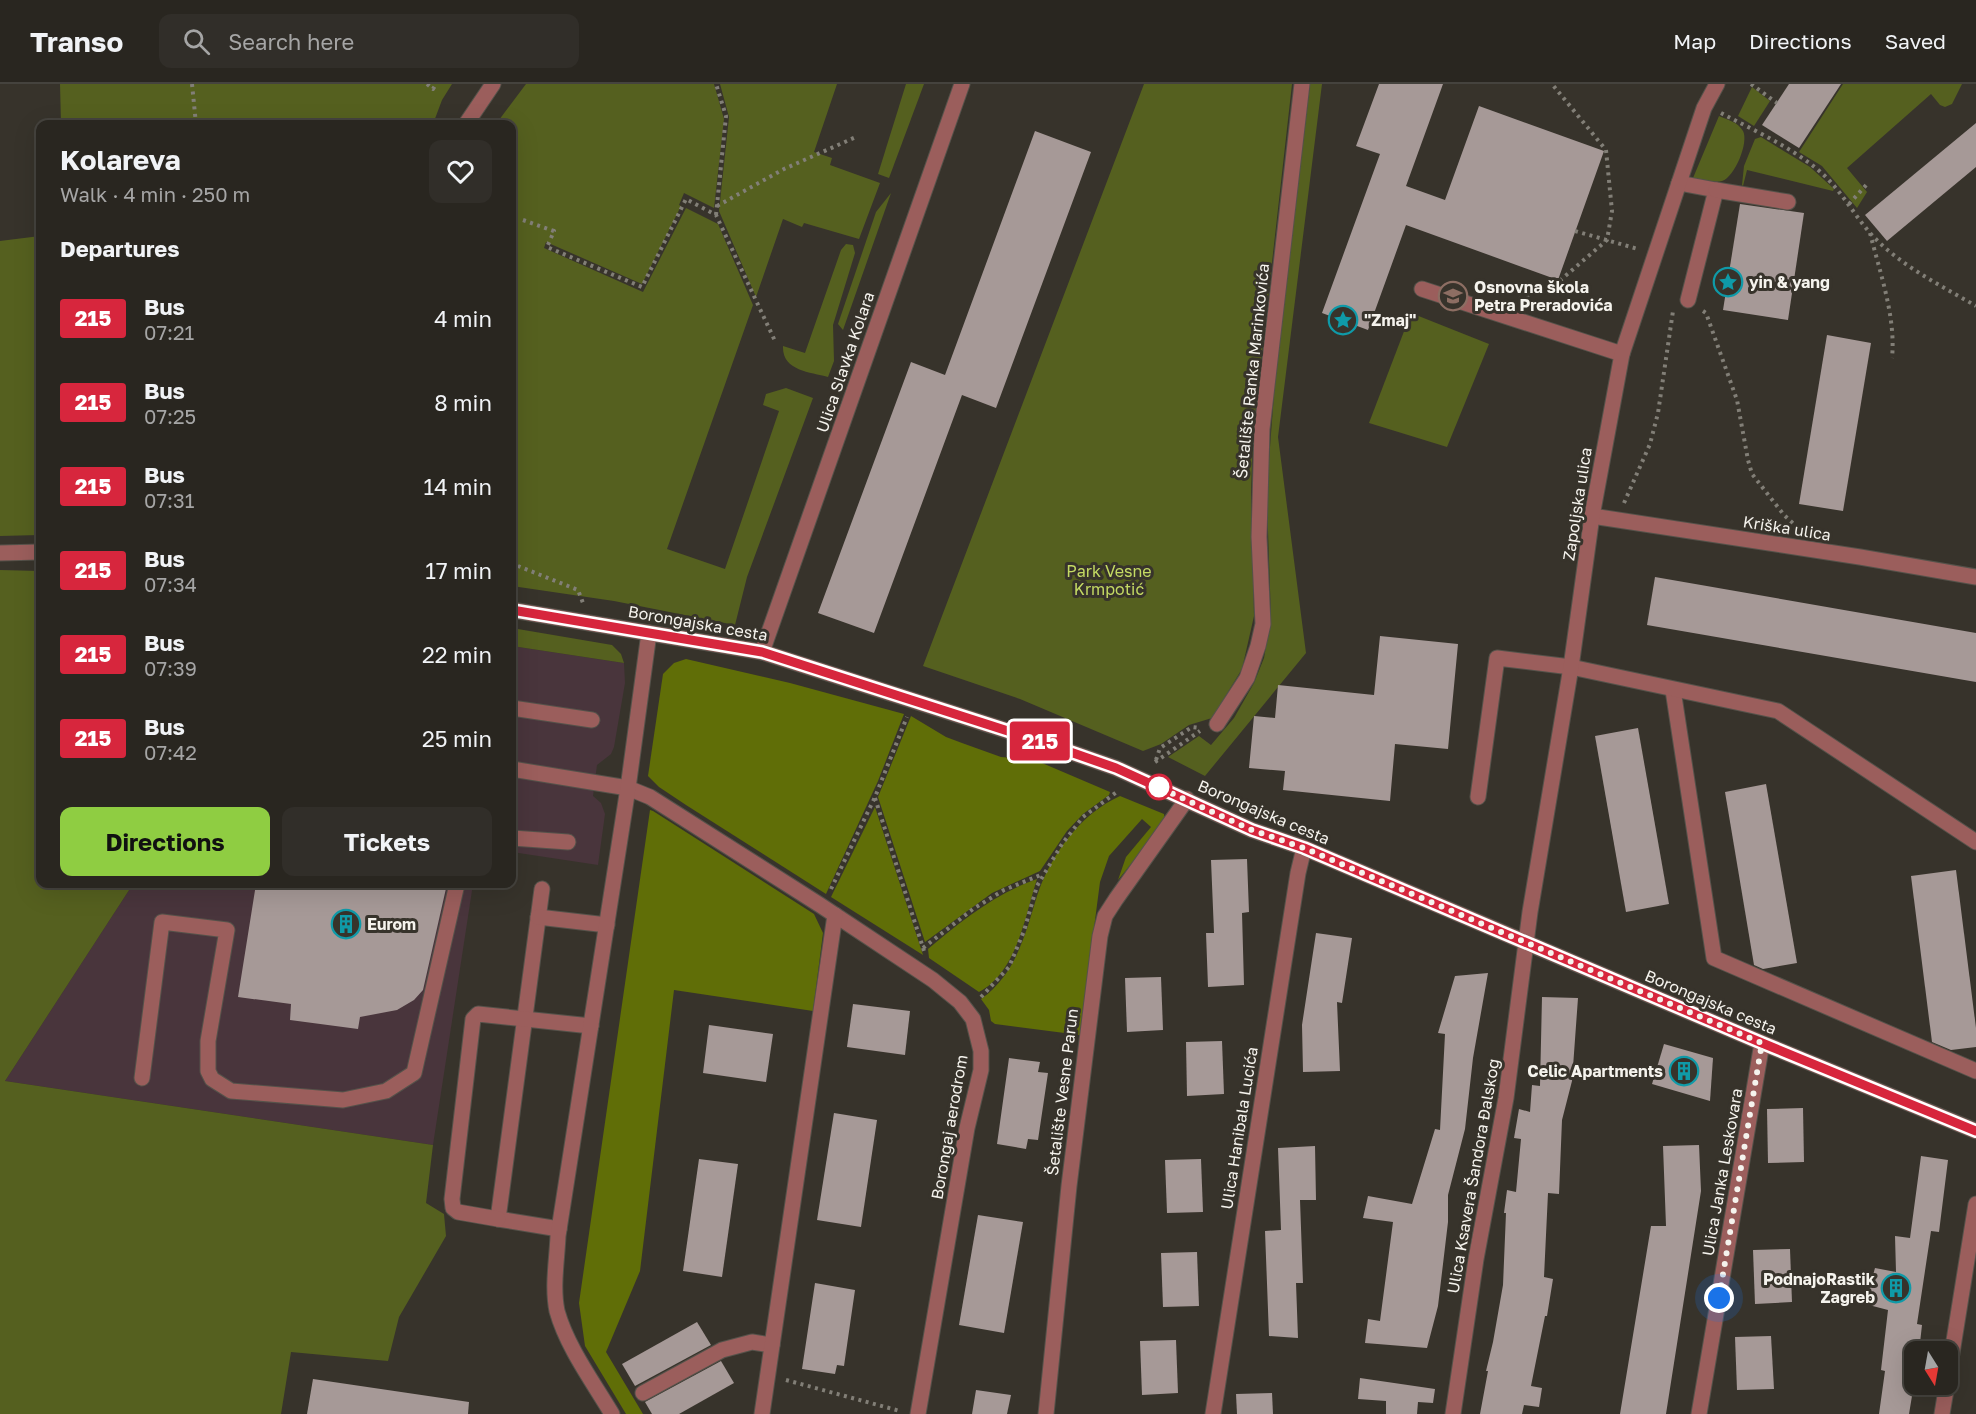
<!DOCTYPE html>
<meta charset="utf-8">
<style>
:root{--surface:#292620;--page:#312e29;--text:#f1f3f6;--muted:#a5a5a5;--line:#45433e;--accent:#8fcd42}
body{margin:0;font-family:"Golos Text",sans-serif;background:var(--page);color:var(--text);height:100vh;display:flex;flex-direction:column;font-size:22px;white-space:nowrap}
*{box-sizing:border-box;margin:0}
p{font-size:20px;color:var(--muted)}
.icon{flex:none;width:33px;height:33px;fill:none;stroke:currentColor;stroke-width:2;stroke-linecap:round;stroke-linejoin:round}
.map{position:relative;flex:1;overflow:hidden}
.drawer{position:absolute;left:36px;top:36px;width:480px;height:768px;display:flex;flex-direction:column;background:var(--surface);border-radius:12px;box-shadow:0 6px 24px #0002,0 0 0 2px var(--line)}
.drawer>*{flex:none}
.badge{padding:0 12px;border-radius:4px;font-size:21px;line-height:39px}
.needle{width:39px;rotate:169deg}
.controls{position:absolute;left:1904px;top:1257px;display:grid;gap:12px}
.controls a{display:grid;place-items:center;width:54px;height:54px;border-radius:12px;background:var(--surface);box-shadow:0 6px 24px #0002,0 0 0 2px var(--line);font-size:30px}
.you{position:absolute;width:30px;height:30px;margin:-15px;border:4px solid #fff;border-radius:50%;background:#1a73e8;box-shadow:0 0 0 9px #1a73e833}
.map>.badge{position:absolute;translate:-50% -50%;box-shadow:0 0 0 3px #fff}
h2{padding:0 24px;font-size:22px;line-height:54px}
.round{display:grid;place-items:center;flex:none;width:63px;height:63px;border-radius:12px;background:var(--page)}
.summary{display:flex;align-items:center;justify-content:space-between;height:102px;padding:0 24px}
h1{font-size:28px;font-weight:700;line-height:45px}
.cta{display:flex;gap:12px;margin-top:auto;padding:12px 24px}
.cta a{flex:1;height:69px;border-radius:12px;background:var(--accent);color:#111;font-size:24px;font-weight:700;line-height:69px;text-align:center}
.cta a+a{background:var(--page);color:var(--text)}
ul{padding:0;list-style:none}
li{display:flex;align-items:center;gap:18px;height:84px;padding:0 24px}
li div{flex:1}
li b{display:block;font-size:22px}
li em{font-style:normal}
li .badge{min-width:66px;font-weight:700;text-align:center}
header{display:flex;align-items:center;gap:36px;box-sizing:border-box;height:84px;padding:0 30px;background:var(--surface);border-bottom:2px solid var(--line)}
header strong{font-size:28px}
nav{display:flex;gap:33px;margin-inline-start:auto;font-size:21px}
.search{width:420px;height:54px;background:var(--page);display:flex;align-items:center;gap:15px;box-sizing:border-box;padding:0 21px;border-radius:12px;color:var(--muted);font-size:22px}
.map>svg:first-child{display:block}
.commercial{fill:#49353c}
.green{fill:#55601f}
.forest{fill:#606e07}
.building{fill:#a69997}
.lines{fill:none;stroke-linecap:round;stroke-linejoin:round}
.minor-casing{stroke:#55524a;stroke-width:17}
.path{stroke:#827f77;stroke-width:4;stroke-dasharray:3 4.5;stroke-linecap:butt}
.minor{stroke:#9b5e5c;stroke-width:15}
.line-casing{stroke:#fff;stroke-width:14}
.line{stroke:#d7263d;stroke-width:9}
.walk{stroke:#f5f3ed;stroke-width:6;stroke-dasharray:0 10.8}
.stop-dot{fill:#fff;stroke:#d7263d;stroke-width:3}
.labels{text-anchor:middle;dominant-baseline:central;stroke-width:6;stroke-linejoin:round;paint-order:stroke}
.poi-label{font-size:16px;font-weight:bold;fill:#f5f3ed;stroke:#37332b;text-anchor:start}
.street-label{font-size:16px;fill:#f5f3ed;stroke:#37332b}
.park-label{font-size:16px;fill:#c4da63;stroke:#37332b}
</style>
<header>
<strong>Transo</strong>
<div class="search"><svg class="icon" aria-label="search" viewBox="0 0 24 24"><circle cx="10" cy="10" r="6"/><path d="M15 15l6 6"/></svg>Search here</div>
<nav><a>Map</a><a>Directions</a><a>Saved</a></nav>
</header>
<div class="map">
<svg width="1976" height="1330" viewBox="0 0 1976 1330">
<rect width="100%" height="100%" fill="#37332b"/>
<!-- commercial -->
<g class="commercial">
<path d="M512 562 624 579 625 599 614 663 611 670 597 681 593 712 601 719 605 730 598 781 512 768Z"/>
<path d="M133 800H473L433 1061 5 997Z"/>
</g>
<!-- green -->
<g class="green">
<path d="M60 0H452L442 16 433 40H61Z"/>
<path d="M526 0H714L724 35 714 124 684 109 679 121 681 122 642 200 546 158 544 164 643 208 686 124 718 140 753 221 667 465 725 485 779 327 763 321 766 310 786 304 813 314 747 493 735 541 614 517 512 502V40H496Z"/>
<path d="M720 0H837L814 68 832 74 830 81 880 99 859 155 804 139 802 143 783 135 756 213 719 127 729 33Z"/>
<path d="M906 0H924L889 94 878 90Z"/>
<path d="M1144 0H1292L1253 348 1251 410 1254 532 1242 585 1212 634 1189 641 1161 660 1143 667 1020 615 923 582Z"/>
<path d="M1310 0H1322L1278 353 1306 569 1205 692 1168 673 1199 652 1211 661 1234 634 1254 599 1264 574 1271 534 1267 418 1269 376 1275 297Z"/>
<path d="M1843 0H1962L1952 20 1945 23 1940 21 1931 10 1847 84 1867 108 1857 124 1822 82 1799 68Z"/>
<path d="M1752 3 1770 17 1754 42 1738 32Z"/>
<path d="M1719 32C1728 36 1738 38 1743 47 1749 58 1735 93 1722 97 1714 99 1702 95 1693 94Z"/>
<path d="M1761 53 1810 83 1834 105 1833 107 1747 86 1743 102 1742 101 1744 82 1755 55Z"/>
<path d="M891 109 843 246 838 240 876 128Z"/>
<path d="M40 152V451L0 452V157Z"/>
<path d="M846 160 853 161 855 169 833 241 834 277 828 293C810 288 782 287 783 262L805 269 841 166Z"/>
<path d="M1411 229 1489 260 1447 363 1369 339Z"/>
<path d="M0 486 40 487V800H133L5 997 433 1061 426 1119 444 1130 446 1152 399 1233 388 1277 291 1268 281 1330H0Z"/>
<path d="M512 544 612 561 621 570 624 579 512 562Z"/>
</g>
<!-- forest -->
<g class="forest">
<path d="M686 575 790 599 904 630 878 697 826 810 686 721 659 703 648 692 663 590 674 579Z"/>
<path d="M911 632 946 653 962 659 1001 673 1035 676 1110 708 1109 711 1083 730 1067 747 1040 787 992 809 925 858 878 713Z"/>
<path d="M1120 712 1164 730 1165 738 1118 796 1126 773 1151 743 1142 735 1109 772 1100 798 1080 951 995 940 991 937 989 926 981 915C1016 890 1025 851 1037 812 1050 772 1080 730 1120 712Z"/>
<path d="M875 723 923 871 831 813Z"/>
<path d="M650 726 653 727 814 830 823 849 813 927 674 906 640 1187 606 1268 643 1330H626L585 1262 579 1219Z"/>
<path d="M1037 795C1025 832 1017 888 979 908L929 874 928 865C961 837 996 809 1037 795Z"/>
</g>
<!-- building -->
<g class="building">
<path d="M1379 0H1443L1406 102 1445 116 1479 22 1604 67 1558 196 1406 141 1368 246 1322 229 1380 70 1356 62Z"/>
<path d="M1789 0H1841L1799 64 1762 41Z"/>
<path d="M1976 39V83L1887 157 1865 131Z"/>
<path d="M1035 47 1091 68 996 324 962 311 874 549 818 529 911 278 945 291Z"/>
<path d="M1740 120 1804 129 1788 236 1723 226Z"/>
<path d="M1827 251 1871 259 1843 427 1799 420Z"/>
<path d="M1655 493 1976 549V598L1647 541Z"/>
<path d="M1380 552 1458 560 1448 665 1395 660 1390 717 1283 706 1285 687 1249 684 1254 632 1275 634 1278 601 1374 611Z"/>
<path d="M1638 644 1669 820 1626 828 1595 652Z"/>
<path d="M1766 700 1797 879 1763 885 1754 881 1725 708Z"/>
<path d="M1247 775 1249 828 1242 829 1244 901 1208 903 1206 849H1214L1211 776Z"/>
<path d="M1956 786 1976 944V963L1951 966 1932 958 1911 792Z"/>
<path d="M256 800H447L423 906 414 916 397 926 360 933 358 945 290 936 291 920 238 913Z"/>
<path d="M1316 849 1352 854 1342 919 1337 918 1340 987 1303 988 1302 941Z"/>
<path d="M1488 889 1473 974 1465 1045 1448 1111V1138L1438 1222 1427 1264 1365 1259 1368 1235 1380 1237 1393 1138 1363 1134 1368 1112 1412 1120 1435 1045 1440 1046 1445 950 1438 949 1455 892Z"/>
<path d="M1161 893 1163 946 1127 948 1125 894Z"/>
<path d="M1542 913 1578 914 1572 997 1562 1036 1559 1110 1548 1109 1544 1193 1553 1195 1547 1232H1545L1531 1302 1542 1304 1539 1323 1524 1321 1522 1330H1480L1488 1287H1486L1493 1258 1503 1201 1506 1129H1504L1507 1106 1516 1108 1521 1055 1514 1054 1519 1025 1530 1028 1532 1001 1540 1002Z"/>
<path d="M853 920 910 927 905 971 847 963Z"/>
<path d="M709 941 773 950 766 998 703 989Z"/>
<path d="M1222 957 1224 1010 1187 1012 1186 958Z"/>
<path d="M1664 960 1713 974 1710 1017 1652 1000Z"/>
<path d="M1009 974 1040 978 1038 988 1048 989 1038 1056 1028 1055 1026 1065 997 1060Z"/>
<path d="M1803 1024 1804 1078 1768 1079 1767 1025Z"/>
<path d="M834 1029 877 1036 861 1143 817 1136Z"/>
<path d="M1699 1061 1701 1107 1666 1330H1620L1651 1142H1666L1663 1062Z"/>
<path d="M1315 1062 1316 1116H1300L1303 1199H1296L1298 1254 1269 1252 1265 1147 1281 1146 1278 1064Z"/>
<path d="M1921 1072 1948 1076 1939 1148 1931 1147 1917 1240 1922 1241 1919 1268H1914V1300L1909 1330H1879L1885 1287 1881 1286 1888 1226 1865 1220 1875 1184 1896 1188 1895 1152 1910 1154Z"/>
<path d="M699 1075 738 1080 722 1193 683 1187Z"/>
<path d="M1201 1075 1203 1128 1167 1129 1165 1076Z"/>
<path d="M978 1131 1023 1138 1004 1249 959 1241Z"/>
<path d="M1790 1165 1792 1218 1755 1220 1753 1166Z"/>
<path d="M1197 1168 1199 1222 1163 1223 1161 1169Z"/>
<path d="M815 1199 855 1206 844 1282 837 1281 835 1290 802 1285Z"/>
<path d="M697 1238 711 1261 635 1302 622 1280Z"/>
<path d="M1771 1252 1774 1305 1737 1306 1735 1253Z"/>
<path d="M1176 1256 1178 1309 1142 1311 1140 1257Z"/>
<path d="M721 1277 734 1299 679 1330H652L645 1318Z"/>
<path d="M1360 1294 1435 1305 1433 1319 1418 1318 1417 1330H1386V1317L1358 1315Z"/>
<path d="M313 1295 469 1318 468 1330H307Z"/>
<path d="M976 1306 1011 1311 1007 1330H972Z"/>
<path d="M1272 1309 1273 1330H1237L1236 1310Z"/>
</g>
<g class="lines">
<!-- minor casing -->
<g class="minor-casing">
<g id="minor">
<path d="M466 40 493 0"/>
<path d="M1679 99 1716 106 1688 216"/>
<path d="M1716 106 1788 118"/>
<path d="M1422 205 1622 270"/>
<path d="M1592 432 1860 473 1976 493"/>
<path d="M0 469 40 468"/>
<path d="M512 526 762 568 1036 656 1116 684 1252 746 1304 764 1762 959 1976 1047"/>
<path d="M762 568 962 0"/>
<path d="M1673 606 1714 874 1976 987"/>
<path d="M512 624 592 636"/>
<path d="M1217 640 1247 594 1258 562 1263 540 1259 453 1262 345 1302 0"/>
<path d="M512 685 628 704 650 713 820 821 933 896 960 918 973 935 981 967V986L967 1044 918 1330"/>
<path d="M1478 713 1497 574 1571 583 1778 627 1976 758"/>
<path d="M512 754 568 758"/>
<path d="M542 805 498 1135 559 1145"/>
<path d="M538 833 607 841"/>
<path d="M142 994 162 838 227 846 208 957V987L212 995 231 1007 343 1016 386 1007 414 989 457 800"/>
<path d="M498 1135 458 1128 453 1124 452 1115 473 935 478 930 591 942"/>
<path d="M1947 1300 1976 1120"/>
<path d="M643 1309 722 1266 752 1258 772 1261"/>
<path d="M612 1330C593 1298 567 1263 557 1227 552 1203 557 1176 558 1152L628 704 649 549"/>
<path d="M762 1330 835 831"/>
<path d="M1046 1330 1069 1102 1100 852 1105 832 1116 815 1187 715"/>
<path d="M1213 1330 1298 789 1304 764"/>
<path d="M1453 1330 1476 1175 1506 1014 1530 828 1571 583 1592 432 1622 270 1704 24 1717 0"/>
<path d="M1699 1330 1762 959"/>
<path d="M1942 1330 1947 1300"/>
</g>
</g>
<!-- path -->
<g class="path">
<path d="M192 0 196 40"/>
<path d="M427 0 433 5 436 0"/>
<path d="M1751 0 1777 19"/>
<path d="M1721 29C1753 46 1789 62 1817 85 1839 103 1852 128 1870 149 1899 181 1940 201 1976 222"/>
<path d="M1849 120 1868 99"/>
<path d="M717 122 784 85 856 53"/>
<path d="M716 131 726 32 716 0"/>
<path d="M523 136 554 147 547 163 642 203 686 115 716 131 775 257"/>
<path d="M1575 147 1638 165"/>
<path d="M1870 149C1880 189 1896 233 1892 274"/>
<path d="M1519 215 1556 200 1607 156 1612 127 1606 66 1552 0"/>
<path d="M1703 227 1706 229 1737 316 1748 376 1752 390 1784 431 1797 443"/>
<path d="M1624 419 1650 360 1658 329 1673 227"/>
<path d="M512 477 518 482 578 506 583 519"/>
<path d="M1156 676 1160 664 1192 643 1200 644"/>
<path d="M1155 678 1200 647"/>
<path d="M875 714 924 867"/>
<path d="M831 805 875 713 907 633"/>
<path d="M923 864 973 825 1004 806 1043 790"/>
<path d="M981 913 1009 883 1024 847 1037 802 1062 760 1083 733 1118 707"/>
<path d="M786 1296 900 1327"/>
</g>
<!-- minor -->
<use href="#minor" class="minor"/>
</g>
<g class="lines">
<!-- line casing -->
<g class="line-casing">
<path id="line" d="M512 526 762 568 1036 656 1116 684 1252 746 1304 764 1762 959 1976 1047"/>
</g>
<!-- line -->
<use href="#line" class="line"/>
<!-- walk -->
<path class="walk" d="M1159 703 1156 702 1252 746 1304 764 1762 959 1719 1214"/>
</g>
<!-- icons -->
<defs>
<g id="sight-ring" transform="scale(1.5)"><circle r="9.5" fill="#37332b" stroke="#0f9aa8" stroke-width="1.5"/><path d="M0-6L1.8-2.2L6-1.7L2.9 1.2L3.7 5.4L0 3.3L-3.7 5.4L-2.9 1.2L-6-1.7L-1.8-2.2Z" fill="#0f9aa8"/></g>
<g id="school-ring" transform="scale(1.5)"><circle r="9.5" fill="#37332b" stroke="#8d6e63" stroke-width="1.5"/><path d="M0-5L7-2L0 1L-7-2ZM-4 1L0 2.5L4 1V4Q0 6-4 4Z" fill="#8d6e63"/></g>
<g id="building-ring" transform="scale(1.5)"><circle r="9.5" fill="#37332b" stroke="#0f9aa8" stroke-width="1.5"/><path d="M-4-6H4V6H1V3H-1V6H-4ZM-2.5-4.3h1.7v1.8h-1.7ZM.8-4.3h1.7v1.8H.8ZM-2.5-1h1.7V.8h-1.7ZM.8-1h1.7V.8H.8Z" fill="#0f9aa8"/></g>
</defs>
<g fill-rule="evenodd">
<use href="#sight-ring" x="1728" y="198"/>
<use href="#school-ring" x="1453" y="212"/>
<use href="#sight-ring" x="1343" y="236"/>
<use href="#building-ring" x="346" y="840"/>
<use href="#building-ring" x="1684" y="987"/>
<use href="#building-ring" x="1896" y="1204"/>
</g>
<!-- markers -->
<circle class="stop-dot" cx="1159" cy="703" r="12"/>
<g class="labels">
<!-- poi labels -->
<g class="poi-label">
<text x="1749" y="198">yin &amp; yang</text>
<text x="1474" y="203">Osnovna škola<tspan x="1474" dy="18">Petra Preradovića</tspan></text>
<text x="1364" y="236">"Zmaj"</text>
<text x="367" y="840">Eurom</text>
<text x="1663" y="987" text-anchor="end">Celic Apartments</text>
<text x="1875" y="1195" text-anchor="end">PodnajoRastik<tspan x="1875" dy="18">Zagreb</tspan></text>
</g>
<!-- street labels -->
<g class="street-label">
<text transform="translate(845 278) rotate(-71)">Ulica Slavka Kolara</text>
<text transform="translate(1252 287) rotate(-84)">Šetalište Ranka Marinkovića</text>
<text transform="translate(1577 420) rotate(-81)">Zapoljska ulica</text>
<text transform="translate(1787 444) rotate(9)">Kriška ulica</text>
<text transform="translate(698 539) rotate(10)">Borongajska cesta</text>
<text transform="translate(1264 728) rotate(23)">Borongajska cesta</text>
<text transform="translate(1711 918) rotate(23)">Borongajska cesta</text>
<text transform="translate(1062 1008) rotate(-83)">Šetalište Vesne Parun</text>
<text transform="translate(949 1043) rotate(-80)">Borongaj aerodrom</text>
<text transform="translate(1239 1044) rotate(-81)">Ulica Hanibala Lucića</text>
<text transform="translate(1722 1088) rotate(-80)">Ulica Janka Leskovara</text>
<text transform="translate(1473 1092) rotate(-80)">Ulica Ksavera Šandora Đalskog</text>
</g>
<!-- park labels -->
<g class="park-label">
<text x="1109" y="487">Park Vesne<tspan x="1109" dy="18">Krmpotić</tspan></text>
</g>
</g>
</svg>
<div class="controls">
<a><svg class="needle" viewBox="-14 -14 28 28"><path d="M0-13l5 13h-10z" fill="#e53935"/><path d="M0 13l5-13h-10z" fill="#a5a5a5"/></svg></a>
</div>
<div class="you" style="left:1719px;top:1214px"></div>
<b class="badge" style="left:1040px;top:657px;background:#d7263d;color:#fff">215</b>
<section class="drawer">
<div class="summary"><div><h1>Kolareva</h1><p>Walk · 4 min · 250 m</p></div><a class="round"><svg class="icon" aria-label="heart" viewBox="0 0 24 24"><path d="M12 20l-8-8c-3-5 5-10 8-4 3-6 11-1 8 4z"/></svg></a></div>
<h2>Departures</h2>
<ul>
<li><span class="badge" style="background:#d7263d;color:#fff">215</span><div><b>Bus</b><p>07:21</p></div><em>4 min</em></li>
<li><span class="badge" style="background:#d7263d;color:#fff">215</span><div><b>Bus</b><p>07:25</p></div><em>8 min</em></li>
<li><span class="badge" style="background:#d7263d;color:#fff">215</span><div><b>Bus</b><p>07:31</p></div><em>14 min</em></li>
<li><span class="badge" style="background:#d7263d;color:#fff">215</span><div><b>Bus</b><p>07:34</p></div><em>17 min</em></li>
<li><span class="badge" style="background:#d7263d;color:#fff">215</span><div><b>Bus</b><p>07:39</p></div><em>22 min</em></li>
<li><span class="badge" style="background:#d7263d;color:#fff">215</span><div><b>Bus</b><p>07:42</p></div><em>25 min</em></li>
</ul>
<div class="cta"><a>Directions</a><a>Tickets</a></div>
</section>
</div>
